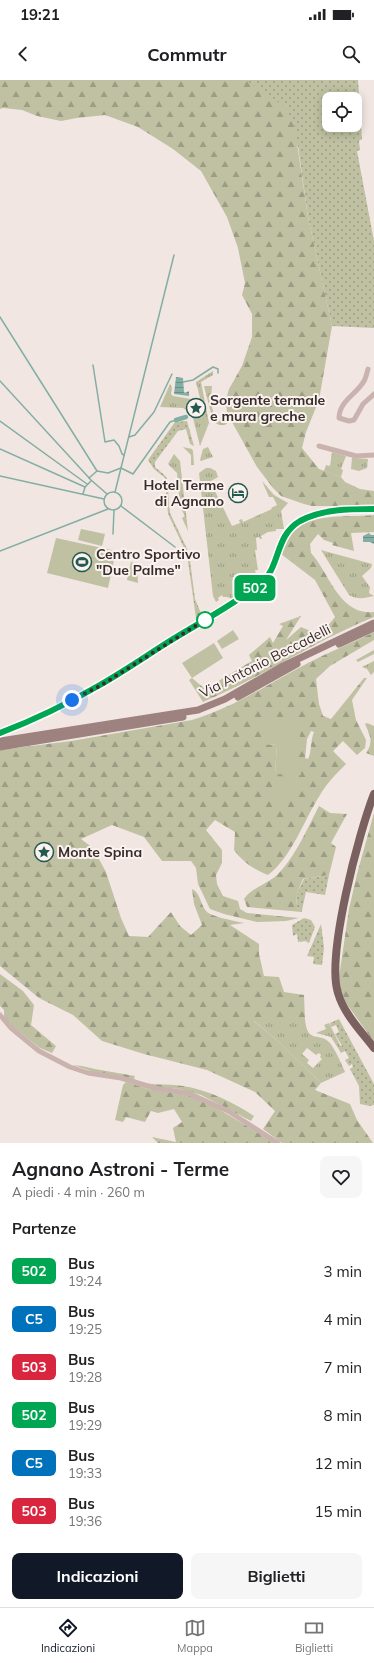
<!DOCTYPE html>
<html lang="it">
<meta charset="utf-8">
<style>
:root{--surface:#fff;--page:#f6f6f6;--text:#202124;--muted:#757577;--line:#e0e0e0;--accent:#111827}
body{margin:0;font-family:Mulish,sans-serif;background:var(--page);color:var(--text);height:100vh;display:flex;flex-direction:column;font-size:15px;white-space:nowrap}
*{box-sizing:border-box;margin:0}
p{font-size:13px;color:var(--muted)}
.icon{flex:none;width:22px;height:22px;fill:none;stroke:currentColor;stroke-width:2;stroke-linecap:round;stroke-linejoin:round}
.map{position:relative;height:1063px;overflow:hidden}
.details{display:flex;flex-direction:column;background:var(--surface);flex:1}
.details>*{flex:none}
.badge{padding:0 8px;border-radius:6px;font-size:14px;line-height:26px}
.controls{position:absolute;left:322px;top:12px;display:grid;gap:8px}
.controls a{display:grid;place-items:center;width:40px;height:40px;border-radius:8px;background:var(--surface);box-shadow:0 2px 10px #0003;font-size:20px}
.you{position:absolute;width:20px;height:20px;margin:-10px;border:3px solid #fff;border-radius:50%;background:#1a73e8;box-shadow:0 0 0 6px #1a73e833}
.map>.badge{position:absolute;translate:-50% -50%;box-shadow:0 0 0 2px #fff}
h2{padding:0 12px;font-size:15px;line-height:36px}
.round{display:grid;place-items:center;flex:none;width:42px;height:42px;border-radius:8px;background:var(--page)}
.summary{display:flex;align-items:center;justify-content:space-between;height:68px;padding:0 12px}
h1{font-size:19px;font-weight:700;line-height:30px}
.cta{display:flex;gap:8px;margin-top:auto;padding:8px 12px}
.cta a{flex:1;height:46px;border-radius:8px;background:var(--accent);color:#fff;font-size:16px;font-weight:700;line-height:46px;text-align:center}
.cta a+a{background:var(--page);color:var(--text)}
ul{padding:0;list-style:none}
li{display:flex;align-items:center;gap:12px;height:48px;padding:0 12px}
li div{flex:1}
li b{display:block;font-size:15px}
li em{font-style:normal}
li .badge{min-width:44px;font-weight:700;text-align:center}
.status{display:flex;justify-content:space-between;align-items:center;height:28px;padding:0 20px;background:var(--surface);direction:ltr}
.status svg{height:11px;fill:currentColor}
header{display:flex;justify-content:space-between;align-items:center;height:52px;padding:0 12px;background:var(--surface);font-size:18px;font-weight:700}
.tab-bar{display:flex;justify-content:space-around;align-items:center;height:56px;border-top:1px solid var(--line);background:var(--surface);font-size:11px;color:var(--muted)}
.tab-bar a{display:grid;justify-items:center;gap:2px}
.tab-bar .selected{color:var(--accent)}
.map>svg:first-child{display:block}
.grass{fill:url(#grass-dots);fill-rule:evenodd}
.forest{fill:url(#forest-firs);fill-rule:evenodd}
.park{fill:url(#park-tufts);fill-rule:evenodd}
.pitch{fill:#bfc1a2}
.water{fill:url(#water-rules)}
.lines{fill:none;stroke-linecap:round;stroke-linejoin:round}
.stream{stroke:#83aea4;stroke-width:1.5}
.canal{stroke:#83aea4;stroke-width:4.5}
.minor{stroke:#cab3ae;stroke-width:5}
.secondary{stroke:#9e827f;stroke-width:7}
.primary{stroke:#7a605e;stroke-width:8}
.line-casing{stroke:#fff;stroke-width:9}
.line{stroke:#00a651;stroke-width:6}
.walk{stroke:#392d2c;stroke-width:4;stroke-dasharray:0 7.2}
.stop-dot{fill:#fff;stroke:#00a651;stroke-width:2}
.labels{text-anchor:middle;dominant-baseline:central;stroke-width:4;stroke-linejoin:round;paint-order:stroke}
.poi-label{font-size:14px;font-weight:bold;fill:#392d2c;stroke:#faf2ef;text-anchor:start}
.street-label{font-size:14px;fill:#392d2c;stroke:#faf2ef}
</style>
<div class="status"><b>19:21</b><svg viewBox="0 0 49 12"><path d="M0 12V9h3v3zM5 12V6h3v6zM10 12V3h3v9zM15 12V0h3v12zM26 1h20v11H26zM47 4h2v5h-2z"/></svg></div>
<header><svg class="icon" aria-label="back" viewBox="0 0 24 24"><path d="M15 5l-7 7 7 7"/></svg>Commutr<svg class="icon" aria-label="search" viewBox="0 0 24 24"><circle cx="10" cy="10" r="6"/><path d="M15 15l6 6"/></svg></header>
<div class="map">
<svg width="374" height="1063" viewBox="0 0 374 1063">
<defs>
<pattern id="grass-dots" width="8" height="8" patternUnits="userSpaceOnUse"><rect width="8" height="8" fill="#bfc1a2"/><path d="M2 2h.1M6 6h.1" fill="none" stroke="#9c9d84" stroke-width="1.8" stroke-linecap="round"/></pattern>
<pattern id="forest-firs" width="22" height="20" patternUnits="userSpaceOnUse"><rect width="22" height="20" fill="#bfc1a2"/><path d="M5 1l3.5 6h-7zM16 11l3.5 6h-7z" fill="#9c9d84"/></pattern>
<pattern id="park-tufts" width="24" height="20" patternUnits="userSpaceOnUse"><rect width="24" height="20" fill="#bfc1a2"/><path d="M3 7l-1-3M5 7V3M7 7l1-3M15 17l-1-3M17 17v-4M19 17l1-3" fill="none" stroke="#9c9d84"/></pattern>
<pattern id="water-rules" width="6" height="5" patternUnits="userSpaceOnUse"><rect width="6" height="5" fill="#83aea4"/><path d="M0 2.5h6" fill="none" stroke="#6c8e86"/></pattern>
</defs>
<rect width="100%" height="100%" fill="#f2e6e2"/>
<!-- grass -->
<g class="grass">
<path d="M245 0H358L362 59 359 61 360 70 357 71 374 161V248L332 246 308 137 298 66ZM329 19H355V45H329Z"/>
<path d="M187 341 194 366 190 364 186 349 178 351 155 382V387C159 391 165 394 167 399L170 433 189 473 195 519 203 538 198 541 196 538 187 474 168 434 165 398 154 389 148 380 175 342Z"/>
<path d="M329 795 325 815 306 812 302 830 296 828 297 813 304 799Z"/>
<path d="M304 838 311 840 315 847 309 863 305 861 298 862 297 854 293 856 292 845Z"/>
<path d="M321 844 324 868 322 885 313 884 314 877 307 876Z"/>
<path d="M339 939 374 1004V1025L370 1026 360 1024 359 1006 350 989 353 987 352 984 349 986 345 980 349 978 345 971 341 973 338 968 342 966 335 954 339 952 336 945 331 947 330 943Z"/>
</g>
<!-- forest -->
<g class="forest">
<path d="M0 0H245L262 10 286 28 294 43 308 137 332 246 319 320 306 352 302 368 319 389 341 397 345 402 360 409 374 411V426H312L304 424 281 416 273 408 257 387 227 333 226 320 229 309 242 286 252 257V234L242 215 245 203 238 168 227 137 201 91 173 69 138 47 105 35 77 38 61 41 37 36 22 30 3 28 0 29Z"/>
<path d="M374 435V452L351 453 354 471 332 465 333 463 324 460 318 454 310 464 311 473C329 492 339 536 374 532V537C315 561 262 597 203 622L189 600 192 598 205 609 252 581 249 575 270 557 273 563 283 546 279 544 301 536 286 560 301 547 313 552 326 548 335 537 315 500 281 474C283 469 285 462 289 457 305 431 348 438 374 435Z"/>
<path d="M374 552V560L330 586 316 599 319 624 323 636 331 639 364 598H367L352 620 356 640 366 660 365 668 357 675 343 661 333 671 346 684C336 694 327 703 320 715 304 740 292 777 268 795 253 789 243 782 234 770L235 752 215 740 206 750 222 770V783L216 795 217 804 223 816 238 821 240 829 247 833 299 838 286 841 257 842 224 834 210 829 198 804 196 788 191 781H162L144 757 112 745 81 759 93 768 106 792 121 838 129 856 148 857 171 832 180 846 191 855 202 845 194 824 192 809C201 813 200 825 207 832 213 837 235 841 244 843L230 845 259 864V874L264 896 279 897 284 912 304 915 305 940 254 941 279 962 321 1003 315 1010 350 1024 357 1040 373 1063H282L263 1049 275 1031 255 1012 207 990 144 974 102 961 73 935 39 918 0 886V670L71 661 192 640C233 628 270 603 308 583 329 572 352 563 374 552ZM278 639 298 681H301L275 694 277 665 265 664 278 642ZM311 651 314 652C310 661 312 671 308 679L306 678 305 679 307 659Z"/>
<path d="M367 643 374 646V676L366 673C374 662 370 655 365 644Z"/>
<path d="M319 726 330 733 347 734 331 763 336 767 329 795 303 799 297 813 296 828 302 830V832L247 827 244 819C252 807 269 804 279 793 296 775 307 749 319 726Z"/>
<path d="M374 733V962L346 923 341 910 339 897 349 829 357 794Z"/>
<path d="M0 894 23 911 34 925 31 945 56 966 52 973 40 968 12 946 4 937V930L0 926Z"/>
<path d="M73 985 82 986 95 989 135 996 134 999C150 1007 166 1003 183 1006 208 1010 233 1022 254 1036L251 1041 201 1015 180 1009 156 1007 94 992Z"/>
<path d="M126 1002 148 1009 181 1013 202 1019 275 1063H158L152 1057 176 1062 173 1048 182 1042 174 1029 158 1033 151 1031 145 1042 126 1037 123 1042 115 1040 123 1005Z"/>
</g>
<!-- park -->
<g class="park">
<path d="M213 291V295L201 302 209 343 200 366 192 334 183 328 160 327 170 304 172 308 171 314 173 316 191 319 197 318 192 326 196 335 201 336 203 330 196 302Z"/>
<path d="M204 306H212C211 317 210 333 219 341L225 339 227 344C222 346 217 345 213 341Z"/>
<path d="M183 367 192 369 193 371 194 385H191V375Z"/>
<path d="M208 367 213 377 201 381 200 380 203 369Z"/>
<path d="M332 372 346 376 341 389 343 390 341 397 324 391 326 385 330 386Z"/>
<path d="M174 374 180 381 188 451 182 438 185 436 180 427 177 393 168 384Z"/>
<path d="M352 378 368 379 367 388 359 391 351 389Z"/>
<path d="M206 388H210L216 391 218 397 211 401 213 404 216 403 217 405 213 407 232 446 240 443 239 440 242 439 243 442 272 429 271 428 277 425 273 417H269L262 401 274 415 288 423 281 431 284 449H276V451L268 452 261 456 262 459H260L259 457 256 458 257 470H255L258 490H255L257 499 255 497 252 500 250 505 253 506 232 519 227 517H223L222 515 218 518 219 520 216 522 213 516 199 393Z"/>
<path d="M321 470 372 484 371 488 362 496 370 507 369 513 374 516C364 518 358 520 349 515Z"/>
<path d="M131 482 137 484 138 503 127 500Z"/>
<path d="M374 570V574L358 582 356 580Z"/>
<path d="M374 581V592L371 595 367 589 362 587Z"/>
<path d="M253 940H305C308 965 319 951 330 963 336 971 341 983 345 992L321 1003 279 962ZM307 968 316 975 319 973 321 975 320 977 322 979 313 988 307 983 309 980 302 974Z"/>
<path d="M329 943 341 967 338 968 331 957 316 953 326 949 324 945Z"/>
</g>
<!-- pitch -->
<g class="pitch">
<path d="M81 449 105 454 102 466 78 460Z"/>
<path d="M56 458 116 471 108 508 47 493Z"/>
<path d="M233 550 239 559 222 569 217 561Z"/>
<path d="M214 563 223 578 192 598 182 583Z"/>
<path d="M278 639 301 640 298 681H302L301 695 275 694 277 665 264 664 266 641 278 642Z"/>
<path d="M273 696 296 697 295 708 272 707Z"/>
<path d="M273 709 296 710V721L273 720Z"/>
</g>
<!-- water -->
<g class="water">
<path d="M176 297 183 298 184 312 185 313 189 311V316L174 314Z"/>
<path d="M369 453 371 455H374V464L370 462H363V456Z"/>
</g>
<g class="lines">
<!-- stream -->
<g class="stream">
<path d="M0 237 97 391"/>
<path d="M93 285 105 362 114 360 119 366 122 374 124 375"/>
<path d="M0 301 91 400 107 414"/>
<path d="M183 302 193 300 213 287 218 289V293"/>
<path d="M194 328 199 320"/>
<path d="M0 341 87 404"/>
<path d="M129 357 135 355 154 332 172 294"/>
<path d="M0 369 85 407"/>
<path d="M0 396 104 419"/>
<path d="M89 398 97 391 108 393 121 388 133 394 170 342 176 340"/>
<circle cx="113" cy="421" r="9"/>
<path d="M115 412 174 175"/>
<path d="M83 414 85 407 91 401"/>
<path d="M121 426 175 467"/>
<path d="M113 454 114 430"/>
<path d="M0 471 108 429"/>
</g>
<!-- canal -->
<path class="canal" d="M176 340 186 337"/>
<!-- minor -->
<g class="minor">
<path d="M368 289C367 292 366 298 364 301 357 314 339 321 339 338L349 341 354 340 363 324 374 314"/>
<path d="M319 366 356 376 374 375"/>
<path d="M0 653 38 637 100 606 219 532 259 505 270 492 284 456 293 446 301 441 319 434 350 429H374"/>
<path d="M0 935 11 948 39 971 70 987 88 993 121 998 154 1008 188 1013 228 1031 278 1063"/>
</g>
<!-- secondary -->
<g class="secondary">
<path d="M339 564 374 548"/>
<path d="M238 617 297 584"/>
<path d="M0 661 198 630 225 619 281 587 374 543"/>
<path d="M0 667 183 637"/>
</g>
<!-- primary -->
<path class="primary" d="M374 714C359 752 326 876 338 913 344 934 361 951 374 968"/>
</g>
<g class="lines">
<!-- line casing -->
<g class="line-casing">
<path id="line" d="M0 653C34 640 67 624 98 606 121 593 143 578 165 564 197 544 230 527 260 504 281 488 274 456 300 441 322 429 350 429 374 429"/>
</g>
<!-- line -->
<use href="#line" class="line"/>
<!-- walk -->
<path class="walk" d="M72 620 100 606 208 538 205 540"/>
</g>
<!-- icons -->
<defs>
<g id="sight-ring" transform="scale(1)"><circle r="9.5" fill="#faf2ef" stroke="#24594e" stroke-width="1.5"/><path d="M0-6L1.8-2.2L6-1.7L2.9 1.2L3.7 5.4L0 3.3L-3.7 5.4L-2.9 1.2L-6-1.7L-1.8-2.2Z" fill="#24594e"/></g>
<g id="hotel-ring" transform="scale(1)"><circle r="9.5" fill="#faf2ef" stroke="#24594e" stroke-width="1.5"/><path d="M-6-4.5h1.5V1H6V5H4.5V3h-9V5H-6ZM-4 0a1.8 1.8 0 1 1 3.6 0ZM.5 0V-2.5h3Q6-2.5 6 0Z" fill="#24594e"/></g>
<g id="stadium-ring" transform="scale(1)"><circle r="9.5" fill="#faf2ef" stroke="#24594e" stroke-width="1.5"/><path d="M0-5a6.5 5 0 1 0 0 10a6.5 5 0 1 0 0-10ZM-3.5-1.8h7v3.6h-7Z" fill="#24594e"/></g>
</defs>
<g fill-rule="evenodd">
<use href="#sight-ring" x="196" y="328"/>
<use href="#hotel-ring" x="238" y="413"/>
<use href="#stadium-ring" x="82" y="482"/>
<use href="#sight-ring" x="44" y="772"/>
</g>
<!-- markers -->
<circle class="stop-dot" cx="205" cy="540" r="8"/>
<g class="labels">
<!-- poi labels -->
<g class="poi-label">
<text x="210" y="320">Sorgente termale<tspan x="210" dy="16">e mura greche</tspan></text>
<text x="224" y="405" text-anchor="end">Hotel Terme<tspan x="224" dy="16">di Agnano</tspan></text>
<text x="96" y="474">Centro Sportivo<tspan x="96" dy="16">"Due Palme"</tspan></text>
<text x="58" y="772">Monte Spina</text>
</g>
<!-- street labels -->
<g class="street-label">
<text transform="translate(265 581) rotate(-27)">Via Antonio Beccadelli</text>
</g>
</g>
</svg>
<div class="controls">
<a><svg class="icon" aria-label="locate" viewBox="0 0 24 24"><circle cx="12" cy="12" r="6"/><path d="M12 2v4M12 18v4M2 12h4M18 12h4"/></svg></a>
</div>
<div class="you" style="left:72px;top:620px"></div>
<b class="badge" style="left:255px;top:508px;background:#00a651;color:#fff">502</b>
</div>
<section class="details">
<div class="summary"><div><h1>Agnano Astroni - Terme</h1><p>A piedi · 4 min · 260 m</p></div><a class="round"><svg class="icon" aria-label="heart" viewBox="0 0 24 24"><path d="M12 20l-8-8c-3-5 5-10 8-4 3-6 11-1 8 4z"/></svg></a></div>
<h2>Partenze</h2>
<ul>
<li><span class="badge" style="background:#00a651;color:#fff">502</span><div><b>Bus</b><p>19:24</p></div><em>3 min</em></li>
<li><span class="badge" style="background:#0072bc;color:#fff">C5</span><div><b>Bus</b><p>19:25</p></div><em>4 min</em></li>
<li><span class="badge" style="background:#d7263d;color:#fff">503</span><div><b>Bus</b><p>19:28</p></div><em>7 min</em></li>
<li><span class="badge" style="background:#00a651;color:#fff">502</span><div><b>Bus</b><p>19:29</p></div><em>8 min</em></li>
<li><span class="badge" style="background:#0072bc;color:#fff">C5</span><div><b>Bus</b><p>19:33</p></div><em>12 min</em></li>
<li><span class="badge" style="background:#d7263d;color:#fff">503</span><div><b>Bus</b><p>19:36</p></div><em>15 min</em></li>
</ul>
<div class="cta"><a>Indicazioni</a><a>Biglietti</a></div>
</section>
<nav class="tab-bar">
<a class="selected"><svg class="icon" aria-label="directions" viewBox="0 0 24 24"><path d="M12 3l9 9-9 9-9-9zM9 14v-3h6M13 9l2 2-2 2"/></svg>Indicazioni</a>
<a><svg class="icon" aria-label="map" viewBox="0 0 24 24"><path d="M3 6l6-2 6 2 6-2v14l-6 2-6-2-6 2zM9 4v14M15 6v14"/></svg>Mappa</a>
<a><svg class="icon" aria-label="tickets" viewBox="0 0 24 24"><path d="M3 7h18v10H3zM15 7v10"/></svg>Biglietti</a>
</nav>
